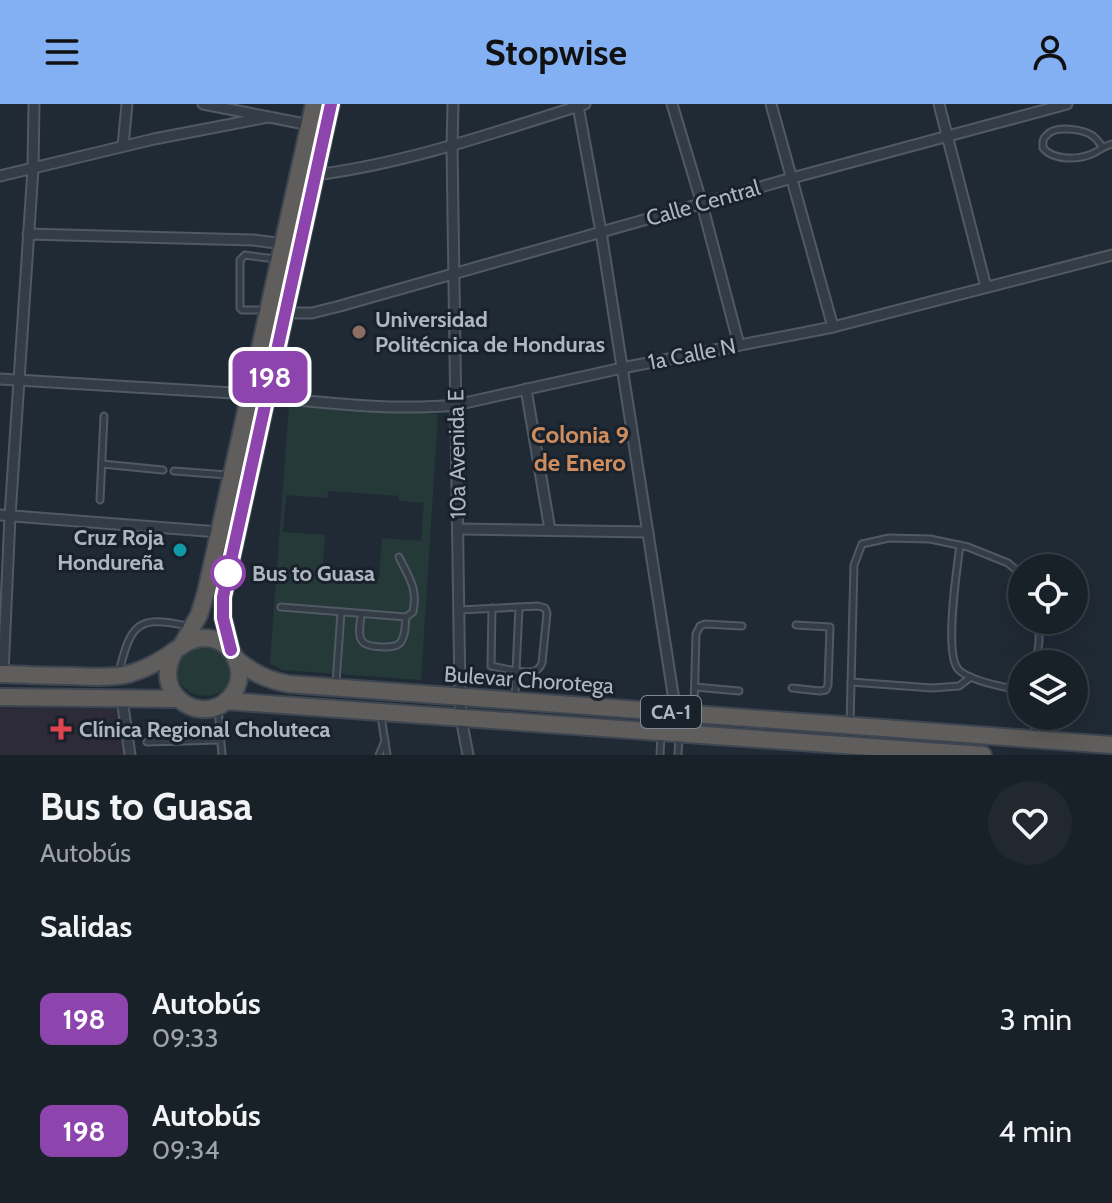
<!DOCTYPE html>
<html lang="es">
<meta charset="utf-8">
<style>
:root{--surface:#182028;--page:#212830;--text:#f1f3f6;--muted:#9fa3a8;--line:#363e45;--accent:#83b0f3}
body{margin:0;font-family:Cabin,sans-serif;background:var(--page);color:var(--text);height:100vh;display:flex;flex-direction:column;font-size:30px;white-space:nowrap}
*{box-sizing:border-box;margin:0}
p{font-size:26px;color:var(--muted)}
.icon{flex:none;width:44px;height:44px;fill:none;stroke:currentColor;stroke-width:2;stroke-linecap:round;stroke-linejoin:round}
.map{position:relative;height:651px;overflow:hidden}
.side{display:flex;flex-direction:column;background:var(--surface);flex:1}
.side>*{flex:none}
.badge{padding:0 16px;border-radius:12px;font-size:28px;line-height:52px}
.controls{position:absolute;left:1008px;top:450px;display:grid;gap:16px}
.controls a{display:grid;place-items:center;width:80px;height:80px;border-radius:50%;background:var(--surface);box-shadow:0 8px 32px #0002,0 0 0 2px var(--line);font-size:40px}
.map>.badge{position:absolute;translate:-50% -50%;box-shadow:0 0 0 4px #fff}
h2{padding:0 40px;font-size:30px;line-height:72px}
.round{display:grid;place-items:center;flex:none;width:84px;height:84px;border-radius:42px;background:var(--page)}
.headline{display:flex;align-items:center;justify-content:space-between;height:136px;padding:0 40px}
h1{font-size:38px;font-weight:800;line-height:60px}
ul{padding:0;list-style:none}
li{display:flex;align-items:center;gap:24px;height:112px;padding:0 40px}
li div{flex:1}
li b{display:block;font-size:30px}
li em{font-style:normal}
li .badge{min-width:88px;font-weight:700;text-align:center}
header{display:flex;justify-content:space-between;align-items:center;height:104px;padding:0 40px;background:var(--accent);color:#111;font-size:36px;font-weight:800}
.map>svg:first-child{display:block}
.medical{fill:#2d2b38}
.green{fill:#253939;fill-rule:evenodd}
.lines{fill:none;stroke-linecap:round;stroke-linejoin:round}
.service-casing{stroke:#515964;stroke-width:9}
.minor-casing{stroke:#515964;stroke-width:13}
.trunk-casing{stroke:#3e4651;stroke-width:20}
.service{stroke:#343c46;stroke-width:5}
.minor{stroke:#343c46;stroke-width:9}
.trunk{stroke:#5f5e5c;stroke-width:16}
.line-casing{stroke:#fff;stroke-width:18}
.line{stroke:#8e44ad;stroke-width:12}
.education-dot{fill:#8d6e63;stroke:#19212b;stroke-width:3}
.culture-dot{fill:#0f9aa8;stroke:#19212b;stroke-width:3}
.stop-dot{fill:#fff;stroke:#8e44ad;stroke-width:4}
.health-dot{fill:#e0444e;stroke:#19212b;stroke-width:3}
.labels{text-anchor:middle;dominant-baseline:central;stroke-width:6;stroke-linejoin:round;paint-order:stroke}
.shield{fill:#19212b;stroke:#818995;stroke-width:2}
.shield-label{font-size:20px;font-weight:bold;fill:#aeb6c3}
.street-label{font-size:22px;fill:#aeb6c3;stroke:#19212b}
.poi-label{font-size:22px;font-weight:bold;fill:#aeb6c3;stroke:#19212b;text-anchor:start}
.stop-label{font-size:22px;font-weight:bold;fill:#aeb6c3;stroke:#19212b;text-anchor:start}
.neighbourhood-label{font-size:24px;font-weight:bold;fill:#ce8d5e;stroke:#19212b}
</style>
<header><svg class="icon" aria-label="menu" viewBox="0 0 24 24"><path d="M4 6h16M4 12h16M4 18h16"/></svg>Stopwise<svg class="icon" aria-label="person" viewBox="0 0 24 24"><circle cx="12" cy="8" r="4"/><path d="M4 21q1-7 8-7t8 7"/></svg></header>
<div class="map">
<svg width="1112" height="651" viewBox="0 0 1112 651">
<rect width="100%" height="100%" fill="#202a35"/>
<!-- medical -->
<path class="medical" d="M0 597 118 599 125 651H0Z"/>
<!-- green -->
<g class="green">
<path d="M289 300 438 310 421 576 283 566 270 560ZM328 387 399 392V397L424 399 421 437 382 434 379 475 322 471 325 431 283 428 286 391 327 394Z"/>
<path d="M204 538 226 549C228 555 231 562 231 568 230 602 175 599 177 563 177 560 179 553 181 551 186 545 197 542 204 538Z"/>
</g>
<g class="lines">
<!-- service casing -->
<g class="service-casing">
<g id="service">
<path d="M1102 42C1099 39 1097 35 1093 32 1083 25 1055 21 1047 31 1042 35 1043 38 1043 44 1054 57 1079 56 1094 49 1101 45 1104 42 1112 40"/>
<path d="M263 206H242L240 204V156L245 151 275 155"/>
<path d="M102 360 163 366"/>
<path d="M174 367 227 371"/>
<path d="M100 396 104 312"/>
<path d="M960 441C957 465 944 548 958 565 968 577 1006 583 1022 587"/>
<path d="M281 503 406 513 413 508C418 484 409 474 399 453"/>
<path d="M492 504 491 562 516 567 519 503"/>
<path d="M459 506 538 502 545 504 547 509 542 559C537 571 527 568 516 567L515 592"/>
<path d="M361 510C361 517 357 530 362 537 367 544 394 545 400 539 406 532 405 521 406 513"/>
<path d="M1036 560 1039 538V516"/>
<path d="M119 568C131 520 137 511 187 522"/>
<path d="M851 578 932 584 959 582 971 573"/>
<path d="M336 579 341 508"/>
<path d="M695 583 739 587"/>
<path d="M792 584 820 587 826 586 828 581 830 523 796 521"/>
<path d="M218 604 222 651"/>
<path d="M694 605 696 530 700 522 705 520 742 522"/>
<path d="M381 612 387 651"/>
<path d="M850 620 854 461 862 440 889 434 930 435 968 443 1008 459 1022 471"/>
<path d="M1035 630V612"/>
<path d="M147 638 220 636"/>
<path d="M379 651 385 637"/>
<path d="M660 651 661 629"/>
<path d="M678 651 679 632"/>
</g>
</g>
<!-- minor casing -->
<g class="minor-casing">
<g id="minor">
<path d="M203 0 310 21"/>
<path d="M453 0 452 42 460 593 461 614 468 651"/>
<path d="M672 0 702 100 739 241"/>
<path d="M771 0 833 223"/>
<path d="M939 0 986 183"/>
<path d="M578 2 601 128 676 609"/>
<path d="M123 42 127 0"/>
<path d="M315 71C408 59 496 28 585 0"/>
<path d="M0 72 154 35 268 13"/>
<path d="M28 130 253 136 284 140"/>
<path d="M283 209H312L340 202 792 74 1067 0"/>
<path d="M0 275 250 290"/>
<path d="M526 285 550 426"/>
<path d="M266 293C329 299 392 307 456 301L622 264 833 223 1112 151"/>
<path d="M0 411 219 428"/>
<path d="M458 425 648 428"/>
<path d="M3 570 10 412 33 65 34 0"/>
<path d="M122 595 130 651"/>
</g>
</g>
<!-- trunk casing -->
<g class="trunk-casing">
<g id="trunk">
<path d="M182 541 199 511 206 488 314 0"/>
<path d="M231 546 223 514V493L331 0"/>
<path d="M236 555C253 569 267 576 289 580L1112 641"/>
<path d="M0 570C25 571 49 572 74 572 92 573 112 574 129 570 138 567 149 563 157 558 174 550 186 533 206 534 232 535 248 566 234 588 210 627 147 594 175 547"/>
<path d="M0 593 178 595"/>
<path d="M226 597 983 651"/>
</g>
</g>
<!-- service -->
<use href="#service" class="service"/>
<!-- minor -->
<use href="#minor" class="minor"/>
<!-- trunk -->
<use href="#trunk" class="trunk"/>
</g>
<g class="lines">
<!-- line casing -->
<g class="line-casing">
<path id="line" d="M231 546 223 514V493L331 0"/>
</g>
<!-- line -->
<use href="#line" class="line"/>
</g>
<!-- markers -->
<circle class="education-dot" cx="359" cy="228" r="8"/>
<circle class="culture-dot" cx="180" cy="446" r="8"/>
<circle class="stop-dot" cx="228" cy="469" r="16"/>
<path class="health-dot" d="M57 613h8v8h8v8h-8v8h-8v-8h-8v-8h8z"/>
<g class="labels">
<!-- shield labels -->
<rect class="shield" x="641" y="592" width="60" height="32" rx="6"/>
<g class="shield-label">
<text x="671" y="608">CA-1</text>
</g>
<!-- street labels -->
<g class="street-label">
<text transform="translate(703 99) rotate(-16)">Calle Central</text>
<text transform="translate(692 250) rotate(-11)">1a Calle N</text>
<text transform="translate(457 350) rotate(-91)">10a Avenida E</text>
<text transform="translate(529 576) rotate(4)">Bulevar Chorotega</text>
</g>
<!-- poi labels -->
<g class="poi-label">
<text x="375" y="215">Universidad<tspan x="375" dy="25">Politécnica de Honduras</tspan></text>
<text x="164" y="433" text-anchor="end">Cruz Roja<tspan x="164" dy="25">Hondureña</tspan></text>
<text x="79" y="625">Clínica Regional Choluteca</text>
</g>
<!-- stop labels -->
<g class="stop-label">
<text x="252" y="469">Bus to Guasa</text>
</g>
<!-- neighbourhood labels -->
<g class="neighbourhood-label">
<text x="580" y="330">Colonia 9<tspan x="580" dy="28">de Enero</tspan></text>
</g>
</g>
</svg>
<div class="controls">
<a><svg class="icon" aria-label="locate" viewBox="0 0 24 24"><circle cx="12" cy="12" r="6"/><path d="M12 2v4M12 18v4M2 12h4M18 12h4"/></svg></a>
<a><svg class="icon" aria-label="layers" viewBox="0 0 24 24"><path d="M12 4l9 5-9 5-9-5zM3 14l9 5 9-5"/></svg></a>
</div>
<b class="badge" style="left:270px;top:273px;background:#8e44ad;color:#fff">198</b>
</div>
<section class="side">
<div class="headline"><div><h1>Bus to Guasa</h1><p>Autobús</p></div><a class="round"><svg class="icon" aria-label="heart" viewBox="0 0 24 24"><path d="M12 20l-8-8c-3-5 5-10 8-4 3-6 11-1 8 4z"/></svg></a></div>
<h2>Salidas</h2>
<ul>
<li><span class="badge" style="background:#8e44ad;color:#fff">198</span><div><b>Autobús</b><p>09:33</p></div><em>3 min</em></li>
<li><span class="badge" style="background:#8e44ad;color:#fff">198</span><div><b>Autobús</b><p>09:34</p></div><em>4 min</em></li>
</ul>
</section>
